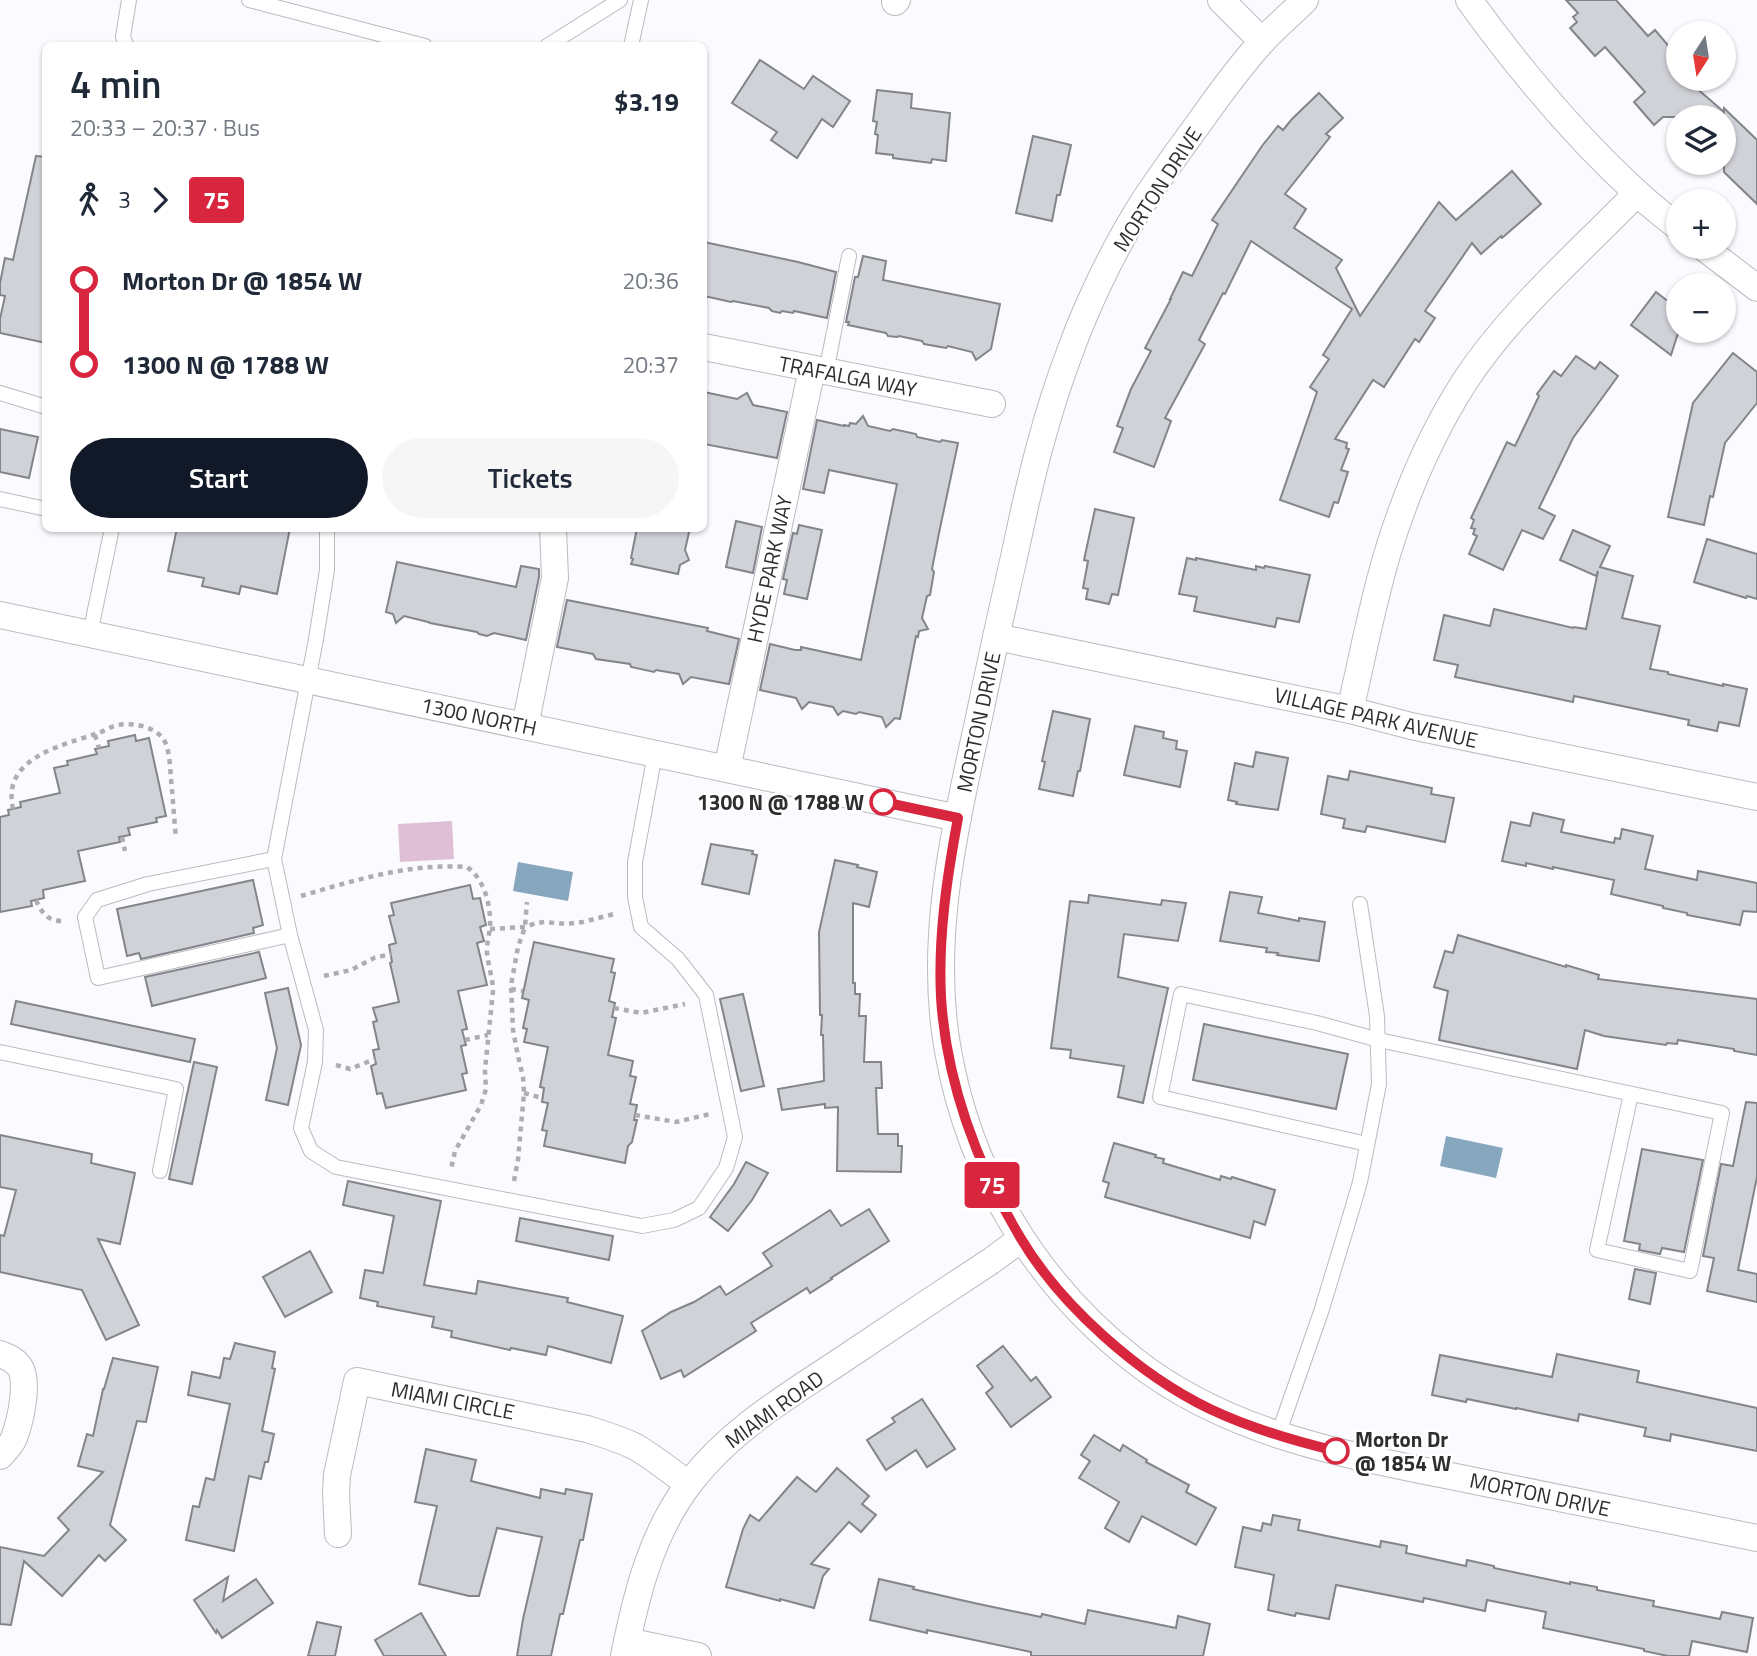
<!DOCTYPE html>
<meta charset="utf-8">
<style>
:root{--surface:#fff;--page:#f6f6f7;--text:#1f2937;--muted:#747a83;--accent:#111827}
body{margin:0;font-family:"Titillium Web",sans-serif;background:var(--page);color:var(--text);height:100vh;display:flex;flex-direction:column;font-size:26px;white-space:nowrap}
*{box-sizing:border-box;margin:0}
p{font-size:23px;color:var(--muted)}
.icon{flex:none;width:38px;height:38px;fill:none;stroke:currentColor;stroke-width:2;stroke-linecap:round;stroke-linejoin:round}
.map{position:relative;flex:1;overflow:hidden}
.panel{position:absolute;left:42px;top:42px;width:665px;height:490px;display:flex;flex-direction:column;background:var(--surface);border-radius:10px;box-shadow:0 2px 5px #0004}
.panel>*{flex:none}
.badge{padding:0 14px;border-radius:5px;font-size:24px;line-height:46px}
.needle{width:46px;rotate:192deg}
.buttons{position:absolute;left:1666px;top:21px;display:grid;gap:14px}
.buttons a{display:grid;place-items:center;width:70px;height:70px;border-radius:50%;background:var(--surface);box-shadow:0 2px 5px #0004;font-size:35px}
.map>.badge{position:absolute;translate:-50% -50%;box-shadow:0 0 0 4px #fff}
.legs{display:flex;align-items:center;gap:10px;height:77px;padding:0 28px;font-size:23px}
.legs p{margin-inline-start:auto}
.summary{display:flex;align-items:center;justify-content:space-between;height:119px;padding:0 28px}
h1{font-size:38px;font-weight:600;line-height:52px}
.button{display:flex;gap:14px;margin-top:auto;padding:14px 28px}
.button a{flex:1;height:80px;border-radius:42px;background:var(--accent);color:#fff;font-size:28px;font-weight:600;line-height:80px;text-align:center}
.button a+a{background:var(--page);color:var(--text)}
ul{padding:0 28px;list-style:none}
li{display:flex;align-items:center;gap:24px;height:84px;font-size:26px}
li i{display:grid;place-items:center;width:10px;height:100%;margin:0 9px;background:currentColor}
li i::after{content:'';width:18px;height:18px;margin:-9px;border:5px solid;border-radius:50%;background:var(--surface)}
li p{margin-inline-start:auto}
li:first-child i{background:linear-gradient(#0000 50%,currentColor 0)}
li:last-child i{background:linear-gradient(currentColor 50%,#0000 0)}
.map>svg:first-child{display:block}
.green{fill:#debfd6}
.water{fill:#87a7bf}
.building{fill:#d0d2d8;stroke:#82858a;stroke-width:2}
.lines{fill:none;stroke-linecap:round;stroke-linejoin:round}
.lane-casing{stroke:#bbbbc0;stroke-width:16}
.street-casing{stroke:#bbbbc0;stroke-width:28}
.path{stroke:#aeaeb1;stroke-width:4.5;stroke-dasharray:5 5;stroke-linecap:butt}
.lane{stroke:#fff;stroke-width:14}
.street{stroke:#fff;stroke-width:26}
.line-1-casing{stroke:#fff;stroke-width:16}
.line-1{stroke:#d7263d;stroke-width:10}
.stop-1-dot{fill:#fff;stroke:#d7263d;stroke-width:3.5}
.labels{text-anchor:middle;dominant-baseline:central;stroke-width:5;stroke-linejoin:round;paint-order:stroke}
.street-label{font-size:21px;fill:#2e2e30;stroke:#fff}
.stop-label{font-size:21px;font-weight:bold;fill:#2e2e30;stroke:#fff;text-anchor:end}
</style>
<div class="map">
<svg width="1757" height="1656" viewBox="0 0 1757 1656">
<rect width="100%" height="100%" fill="#fafaff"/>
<!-- green -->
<path class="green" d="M452 821 454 859 400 862 398 824Z"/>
<!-- water -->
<g class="water">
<path d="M518 862 573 872 568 901 513 891Z"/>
<path d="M1446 1136 1503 1148 1496 1178 1440 1166Z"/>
</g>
<!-- building -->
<g class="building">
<path d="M1566 0H1616L1648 36 1655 30 1678 57V79H1686L1724 112V108L1757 140V204L1724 172V117H1663L1654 125 1634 102 1645 92 1605 47 1595 56 1570 28 1577 22 1573 17 1578 13Z"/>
<path d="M760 60 804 89 813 76 850 101 833 127 822 119 797 158 771 140 777 132 732 103Z"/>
<path d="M877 90 912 94 911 108 950 113 946 161 932 159 931 163 893 158V155L876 153 878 135 875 134 877 122 873 121Z"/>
<path d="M1319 93 1343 118 1326 134 1330 137 1285 194 1306 209 1294 228 1342 260 1336 268 1360 316 1439 202 1456 220 1512 171 1541 204 1502 238 1501 236 1481 254 1472 243 1425 311 1435 318 1419 342 1415 339 1384 387 1373 380 1335 439 1347 443 1346 448 1349 449 1341 470 1348 472 1338 503 1334 502 1329 517 1280 500 1317 392 1310 387 1329 359 1323 355 1352 309 1251 241 1225 294 1223 293 1199 340 1205 344 1165 418 1171 421 1154 467 1114 452 1123 428 1117 426 1131 389 1151 351 1145 348 1171 299H1170L1183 272 1192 276 1218 224 1212 220 1262 146 1278 126 1283 130 1292 119Z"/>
<path d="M1033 136 1071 145 1060 195H1057L1052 221 1016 213Z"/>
<path d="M36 156 46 157V343L0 333V319L5 296 0 295V283L5 258 13 260Z"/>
<path d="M704 242 798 262 836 272 827 318 794 311 793 313 782 311 780 313 772 311 769 308 733 301 731 302 704 296Z"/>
<path d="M863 256 886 261 883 280 1000 304 991 349 976 360 972 352 948 346 946 348 924 344 922 341 899 336 897 337 888 336 886 333 848 325 849 322H846L855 277H858Z"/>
<path d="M1656 292 1678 309V333L1671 355 1631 325Z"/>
<path d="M1733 353 1757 372V403L1725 443 1713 497 1710 496 1704 525 1668 517 1693 403Z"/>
<path d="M1576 356 1595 369 1600 362 1618 376 1573 438 1539 508 1555 516 1543 539 1522 530 1503 570 1469 554 1477 536 1473 534 1475 529 1471 528 1474 520 1471 518 1507 442 1515 446 1539 396 1537 394 1554 371 1561 376Z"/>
<path d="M704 392 737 399 747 393 753 405 787 412 777 458 704 444Z"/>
<path d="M863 416 868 426 890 431 893 429 916 434 917 437 940 442 942 440 958 443 939 533 932 569 934 572 930 595 927 596 922 618 928 629 919 631 918 637 916 636 900 719 895 718 886 727 882 717 859 712 856 714 843 711 838 715 833 707 809 702 802 709 796 698 760 690 770 644 795 650H801V647L861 660 897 484 829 470 824 493 803 489 817 420 844 426V425L849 426 850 423 856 424Z"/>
<path d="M0 429 38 437 29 478 0 472Z"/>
<path d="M1095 509 1134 518 1118 595 1112 594 1109 604 1086 599 1088 589 1083 588 1088 561 1084 560Z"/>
<path d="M736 521 762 527 753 573 726 567Z"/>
<path d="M799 525 822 530 807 599 784 594 787 580 783 579 793 533 797 534Z"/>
<path d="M177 528H290L277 594 241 586 239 594 202 586 204 578 168 571Z"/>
<path d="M637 528H690L685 550 689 560 680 565 678 574 631 564 633 559 631 558Z"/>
<path d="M1573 530 1610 546 1600 567 1633 576 1622 618 1660 626 1650 669 1668 672V674L1723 686V684L1747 689 1739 726 1719 722 1717 731 1688 725 1689 720 1574 696 1573 702 1545 696 1455 677 1458 665 1434 660 1444 615 1490 626 1494 609 1573 628 1574 627 1586 629 1598 571 1596 576 1560 560Z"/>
<path d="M1707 539 1757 554V599L1747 596 1746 598 1694 582Z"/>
<path d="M1187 558 1196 560V558L1256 570V566L1264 568 1265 566 1310 575 1299 622 1277 618 1275 627 1194 611 1197 597 1179 594Z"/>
<path d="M397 562 516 587 521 566 539 569V577L526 640 494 633 487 636 479 634 477 632 430 623 428 622 404 616 396 623 393 614 386 612Z"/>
<path d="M567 600 708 628 707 631 739 639 729 684 691 677 683 684 679 674 656 670 654 672 631 667 630 664 596 659 593 654 557 647Z"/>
<path d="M1053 711 1090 719 1080 771H1078L1073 796 1039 789 1045 762 1042 761Z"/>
<path d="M1135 726 1164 732 1163 738 1177 741 1176 749 1187 751 1180 787 1124 775Z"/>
<path d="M135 735 136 741 149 738 166 816 156 818 157 822 128 828 130 835 119 837 120 842 78 851 85 881 43 890 44 898 31 901 32 906 0 912V817L9 815 8 810 21 807 20 802 60 793 54 768 68 765 67 761 97 754 95 749 109 746 108 741Z"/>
<path d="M1256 752 1288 758 1278 810 1236 804 1237 802 1228 800 1235 763 1253 767Z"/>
<path d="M1350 771 1432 788 1431 794 1454 798 1445 842 1367 826 1365 832 1343 828 1345 819 1321 814 1328 776 1348 780Z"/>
<path d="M1533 813 1564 820 1561 832 1614 843 1615 838 1620 839 1622 829 1653 836 1645 869 1697 880 1698 871 1757 883V912L1743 911 1740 925 1687 915V913L1663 908V906L1611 894 1614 880 1553 867V869L1526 863V866L1502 861 1511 822 1530 826Z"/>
<path d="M711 844 753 851 752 854 757 855 749 894 702 884Z"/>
<path d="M835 860 858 865 857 867 877 872 869 907 853 903V983H855V994H860L859 1016H866L864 1062H881L882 1088H876L878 1134H898V1146H902L901 1172 837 1171 838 1107 825 1108V1104L782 1110 778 1089 824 1081 823 1035H821L822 1015H820L819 932Z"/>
<path d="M253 880 263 925 253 928 254 933 141 959 139 953 127 956 117 909Z"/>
<path d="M470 885 473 899 480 898 486 925 480 927 484 941 477 943 487 985 458 991 467 1029 462 1030 466 1045 461 1046 467 1073 462 1074 466 1090 386 1108 382 1093 377 1094 371 1066 376 1064 373 1050 379 1049 373 1022 377 1021 373 1008 399 1002 390 963 392 962 389 945 396 943 389 916 394 915 391 903Z"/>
<path d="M1230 892 1262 897 1258 913 1299 921V918L1325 922 1319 961 1277 955 1278 953 1266 952 1267 948 1220 941Z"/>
<path d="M1089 895 1161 905 1162 900 1186 903 1178 941 1124 934 1118 977 1168 988 1143 1103 1118 1097 1124 1066 1070 1058 1071 1050 1051 1048 1070 901 1088 903Z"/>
<path d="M1458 935 1566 967V965L1599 975 1598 979 1757 999V1055L1734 1051V1049L1678 1040 1677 1044 1667 1043 1666 1045 1604 1036 1585 1030 1577 1069 1439 1040 1448 991 1434 987 1445 951 1453 953Z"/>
<path d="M534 942 614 959 611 972 615 973 609 1001 615 1003 612 1017 616 1018 608 1055 633 1061 630 1076 636 1077 630 1104 637 1105 634 1120H637L632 1142 628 1146 625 1163 544 1146 547 1131 542 1130 548 1103 542 1102 544 1088 540 1087 548 1047 524 1042 527 1029 523 1028 529 1000 522 998Z"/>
<path d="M259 952 266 978 152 1006 145 977Z"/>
<path d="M288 988 301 1045 288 1105 266 1100 277 1048 265 993Z"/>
<path d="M743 994 764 1086 741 1091 720 999Z"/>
<path d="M16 1001 195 1039 190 1062 11 1024Z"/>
<path d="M1204 1024 1348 1054 1336 1109 1193 1080Z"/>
<path d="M194 1062 217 1067 192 1184 169 1179Z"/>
<path d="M1746 1102 1757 1103V1177L1738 1270 1757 1274V1302L1707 1291 1714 1258 1703 1256 1721 1164 1733 1166Z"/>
<path d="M0 1135 92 1154 91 1163 135 1173 120 1244 98 1239 139 1325 106 1340 82 1290 0 1272V1235L4 1236 16 1190 0 1187Z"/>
<path d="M1114 1143 1156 1155 1155 1157 1164 1159 1163 1163 1220 1180 1221 1176 1231 1179 1232 1177 1275 1190 1265 1225 1254 1221 1250 1238 1105 1197 1109 1183 1103 1181Z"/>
<path d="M1642 1149 1703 1160 1684 1252 1662 1248 1660 1254 1639 1250 1640 1244 1624 1241Z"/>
<path d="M746 1162 768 1173 752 1200 728 1231 710 1217 734 1184Z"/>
<path d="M348 1181 441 1201 424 1285 476 1294 478 1281 568 1298 567 1302 623 1316 611 1363 548 1346 546 1355 511 1348 510 1350 451 1337 452 1331 432 1327 434 1317 377 1306 378 1302 360 1298 365 1270 383 1273 394 1216 343 1205Z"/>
<path d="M869 1209 889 1241 831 1278 832 1279 810 1293 807 1288 751 1323 756 1331 684 1377 681 1370 661 1379 642 1331 671 1312 694 1302 720 1286 726 1295 772 1266 763 1253 830 1210 841 1226Z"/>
<path d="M520 1218 613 1236 609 1260 516 1241Z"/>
<path d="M310 1251 332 1292 285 1317 263 1277Z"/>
<path d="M1635 1269 1656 1273 1650 1304 1629 1299Z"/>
<path d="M235 1343 275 1352 272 1368 275 1369 262 1431 274 1434 268 1462H265L261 1479 249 1476 234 1551 186 1540 193 1506 199 1507 206 1478 214 1480 230 1404 188 1395 192 1372 220 1378 224 1358 230 1359Z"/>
<path d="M1003 1346 1031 1381 1036 1377 1051 1397 1011 1427 986 1393 993 1387 977 1366Z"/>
<path d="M1557 1354 1639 1371 1637 1382 1757 1408V1451L1671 1434 1670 1441 1644 1436 1646 1428 1579 1414 1578 1421 1516 1408V1409L1467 1399 1466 1402 1432 1395 1440 1355 1552 1377Z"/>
<path d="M113 1358 158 1367 146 1422 137 1421 110 1525 126 1540 105 1561 99 1555 62 1596 24 1561 11 1625 0 1624V1547L44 1556 69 1530 58 1518 103 1472 78 1466 87 1434 93 1436 103 1389H104Z"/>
<path d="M922 1399 955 1449 927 1467 916 1450 886 1470 867 1440 895 1422 892 1418Z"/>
<path d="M1094 1435 1120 1451 1123 1445 1147 1460 1146 1462 1189 1485 1186 1492 1216 1508 1196 1545 1142 1516 1129 1542 1105 1528 1119 1502 1079 1478 1090 1461 1081 1455Z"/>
<path d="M426 1449 476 1460 471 1481 540 1498 541 1489 565 1494 566 1489 592 1494 583 1540H580L563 1614H560L551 1656H517L523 1619 542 1537 497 1528 479 1596H469L419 1584 437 1506 415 1502Z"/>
<path d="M837 1468 869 1496 862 1504 876 1515 861 1532 849 1522 811 1564 829 1569 823 1576 814 1608 780 1599V1601L726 1587 743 1529 750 1515 759 1521 797 1477 816 1492Z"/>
<path d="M1273 1515 1300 1520 1298 1530 1380 1547 1381 1541 1407 1546 1406 1553 1466 1566 1467 1560 1494 1566V1568L1570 1584V1582L1597 1587V1590L1654 1601 1653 1606 1720 1619 1722 1612 1753 1618 1747 1652 1692 1641 1689 1656H1668L1644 1651V1649L1543 1628 1546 1612 1487 1600 1485 1611 1424 1598 1423 1602 1336 1585 1329 1619 1296 1613 1295 1616 1268 1610 1274 1575 1235 1567 1243 1527 1261 1531 1263 1523 1271 1525Z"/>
<path d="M228 1577 223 1601 256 1579 273 1603 222 1638 217 1630 216 1633 194 1600Z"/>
<path d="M879 1579 914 1587 913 1589 974 1603 1041 1617 1042 1614 1085 1624 1088 1610 1176 1628 1178 1616 1210 1624 1203 1656H1031V1652L927 1630V1633L870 1620Z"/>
<path d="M421 1613 446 1656H384L375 1640Z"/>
<path d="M317 1622 341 1627 335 1656H308Z"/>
</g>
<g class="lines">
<!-- lane casing -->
<g class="lane-casing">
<g id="lane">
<path d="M249 0 425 46"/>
<path d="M127 46 123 37 129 0"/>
<path d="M547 46 620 0"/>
<path d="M631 46 641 0"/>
<path d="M826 372 849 256"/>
<path d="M0 393 46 407"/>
<path d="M0 499 46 509"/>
<path d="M327 528V570L316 639 274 859 290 935 316 1030 315 1062 301 1128 311 1151 336 1167 642 1226 674 1220 699 1208 726 1168 735 1137 706 995 678 959 641 927 635 897V862L655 754"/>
<path d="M90 634 112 528"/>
<path d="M274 859 148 884 97 900 85 917 98 978 290 935"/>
<path d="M0 1052 176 1089 160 1171"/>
<path d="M1367 1144 1160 1097 1181 994 1317 1023 1379 1040 1722 1113 1690 1271 1597 1250 1631 1094"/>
<path d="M1278 1435 1321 1312 1348 1223 1360 1182 1379 1084 1377 1016 1360 904"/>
</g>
</g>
<!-- street casing -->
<g class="street-casing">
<g id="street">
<path d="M1221 0 1262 41"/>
<path d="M1305 0C1290 15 1273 29 1259 45 1237 70 1218 96 1199 123 1178 152 1156 181 1137 212 1112 253 1087 305 1071 349 1046 414 1030 481 1016 548 1004 601 992 654 981 708 957 821 927 935 948 1051 970 1175 1036 1284 1135 1361 1235 1439 1359 1457 1480 1482 1572 1501 1665 1519 1757 1538"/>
<path d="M1469 0C1519 69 1574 135 1636 192 1650 205 1664 216 1678 227"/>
<path d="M895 2 897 0"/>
<path d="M1703 247 1757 288"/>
<path d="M704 347 992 404"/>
<path d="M0 615 958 818"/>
<path d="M996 637 1350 710 1411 726 1757 797"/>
<path d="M1350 710C1363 656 1373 598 1390 545 1408 488 1433 431 1465 381 1512 310 1578 254 1637 193"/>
<path d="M525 726 555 578 553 528"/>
<path d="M727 769 812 369"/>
<path d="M0 1354C7 1357 14 1359 19 1366 30 1380 20 1422 14 1438 11 1445 6 1450 0 1456"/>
<path d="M338 1534 336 1493 337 1475 357 1381 587 1429C603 1434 619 1439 634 1446 653 1457 671 1471 688 1484"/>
<path d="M627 1641 698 1656"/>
<path d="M624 1656C636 1596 651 1534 689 1484 728 1432 783 1399 836 1364 888 1329 939 1295 991 1261L1021 1239"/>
</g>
</g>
<!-- path -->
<g class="path">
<path d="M95 735 99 748"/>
<path d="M13 809C10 794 11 781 22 769 40 749 73 742 98 733 105 731 111 726 118 725 133 722 158 727 165 742 170 753 170 768 171 779 173 799 174 818 176 838"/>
<path d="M122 837 125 851"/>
<path d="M301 896C355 880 410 863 467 867 483 878 490 902 490 920 491 932 486 942 487 953 488 966 493 978 493 991L485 1070 486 1089 481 1105 455 1151 451 1169"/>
<path d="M36 900C42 914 49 922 65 921"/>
<path d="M490 929 525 927 536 923 545 922 566 924 583 922 614 914"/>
<path d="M324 976 351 970 374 958 391 954"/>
<path d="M511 989 523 991"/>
<path d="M614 1008 641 1013 685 1004"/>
<path d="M465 1040 488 1035"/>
<path d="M336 1065 350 1069 375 1059"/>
<path d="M524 1093 542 1098"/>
<path d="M635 1115 676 1122 710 1114"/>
<path d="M514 1181 518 1160 524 1093 523 1077 518 1056 513 1030 511 985 518 947 525 927 527 902"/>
</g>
<!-- lane -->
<use href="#lane" class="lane"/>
<!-- street -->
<use href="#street" class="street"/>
</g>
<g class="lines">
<!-- line-1 casing -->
<g class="line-1-casing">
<path id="line-1" d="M883 802 958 818C947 877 938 936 941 997 946 1081 977 1165 1020 1237 1060 1305 1139 1375 1210 1409 1250 1428 1294 1441 1336 1451"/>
</g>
<!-- line-1 -->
<use href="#line-1" class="line-1"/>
</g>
<!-- markers -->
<g class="stop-1-dot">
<circle cx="883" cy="802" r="12"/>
<circle cx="1336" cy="1451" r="12"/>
</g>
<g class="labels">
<!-- street labels -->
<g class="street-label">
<text transform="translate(1157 189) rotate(-57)">MORTON DRIVE</text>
<text transform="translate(848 376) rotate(11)">TRAFALGA WAY</text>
<text transform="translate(769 569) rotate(-78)">HYDE PARK WAY</text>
<text transform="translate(479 716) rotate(12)">1300 NORTH</text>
<text transform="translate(1376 717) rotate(13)">VILLAGE PARK AVENUE</text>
<text transform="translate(978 722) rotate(-78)">MORTON DRIVE</text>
<text transform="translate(453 1400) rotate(11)">MIAMI CIRCLE</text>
<text transform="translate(774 1409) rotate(-36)">MIAMI ROAD</text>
<text transform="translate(1540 1494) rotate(12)">MORTON DRIVE</text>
</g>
<!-- stop labels -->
<g class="stop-label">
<text x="864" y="802">1300 N @ 1788 W</text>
<text x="1355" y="1439" text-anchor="start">Morton Dr<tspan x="1355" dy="24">@ 1854 W</tspan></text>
</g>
</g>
</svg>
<div class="buttons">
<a><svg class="needle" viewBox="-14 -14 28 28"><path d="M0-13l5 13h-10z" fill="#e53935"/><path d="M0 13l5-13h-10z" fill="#747a83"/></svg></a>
<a><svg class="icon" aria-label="layers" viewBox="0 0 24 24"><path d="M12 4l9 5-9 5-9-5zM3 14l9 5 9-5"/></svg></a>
<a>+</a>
<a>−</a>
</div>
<b class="badge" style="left:992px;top:1185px;background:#d7263d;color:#fff">75</b>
<section class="panel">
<div class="summary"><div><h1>4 min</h1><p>20:33 – 20:37 · Bus</p></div><b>$3.19</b></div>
<div class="legs"><svg class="icon" aria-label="walk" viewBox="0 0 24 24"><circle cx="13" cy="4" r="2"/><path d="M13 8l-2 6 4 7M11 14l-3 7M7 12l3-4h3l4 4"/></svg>3<svg class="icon" aria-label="forward" viewBox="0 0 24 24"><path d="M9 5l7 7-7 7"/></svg><b class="badge" style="background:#d7263d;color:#fff">75</b></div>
<ul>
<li><i style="color:#d7263d"></i><b>Morton Dr @ 1854 W</b><p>20:36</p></li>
<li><i style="color:#d7263d"></i><b>1300 N @ 1788 W</b><p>20:37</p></li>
</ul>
<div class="button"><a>Start</a><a>Tickets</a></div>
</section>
</div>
